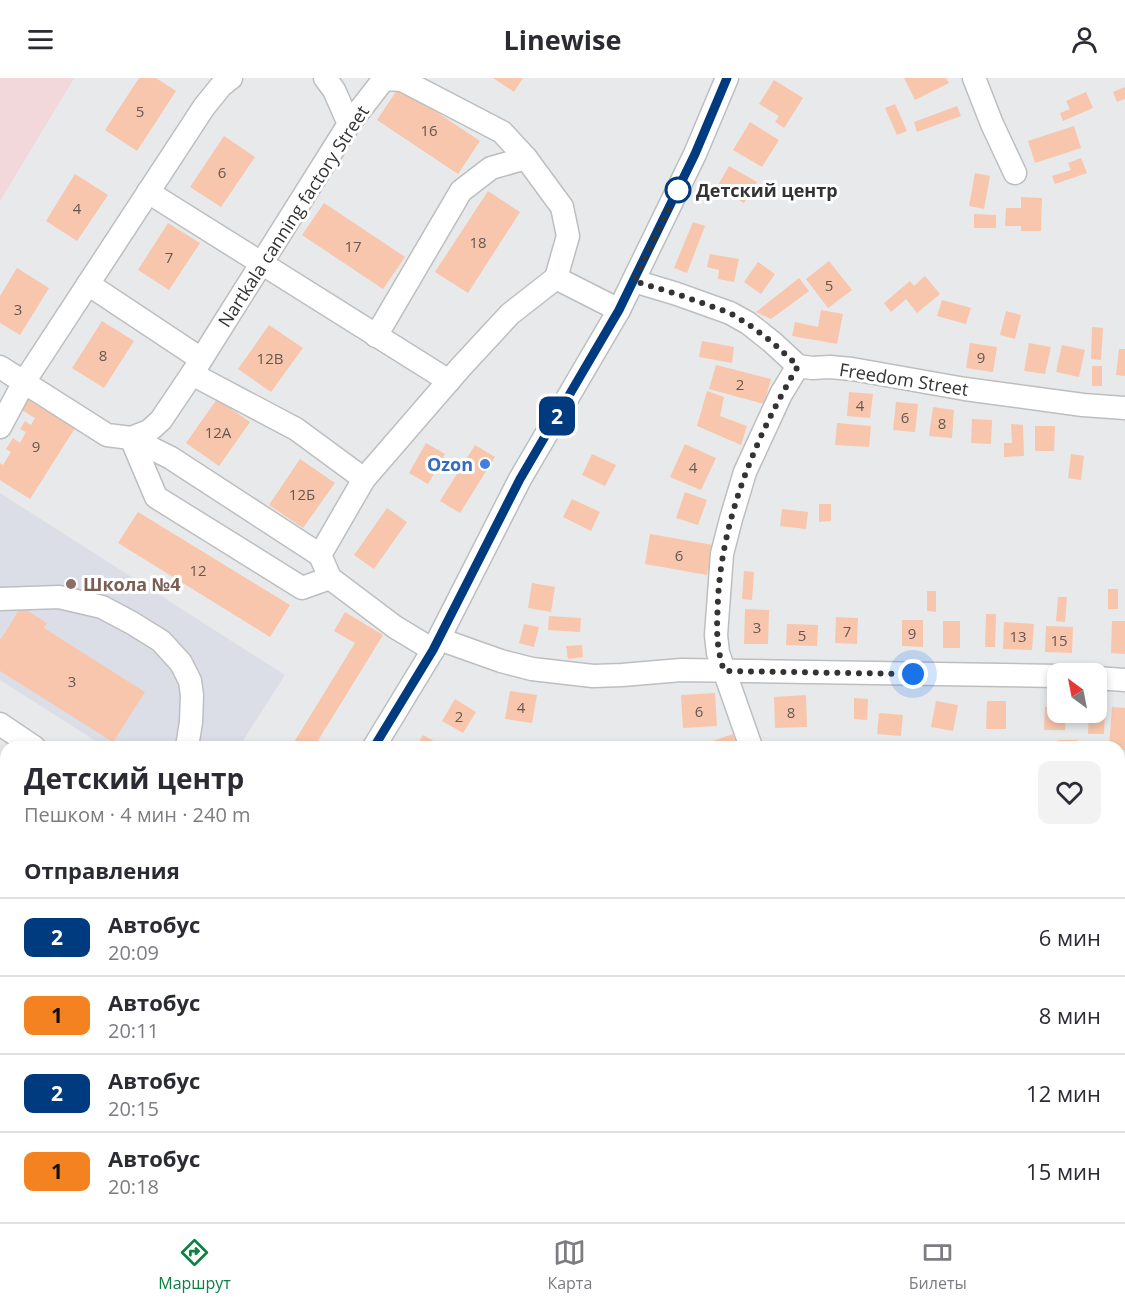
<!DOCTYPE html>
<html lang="ru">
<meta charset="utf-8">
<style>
:root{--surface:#fff;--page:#f2f2f3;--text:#2b2b33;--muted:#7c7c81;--line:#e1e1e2;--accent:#0b8043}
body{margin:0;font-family:"Open Sans",sans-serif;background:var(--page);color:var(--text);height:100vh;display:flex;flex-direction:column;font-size:22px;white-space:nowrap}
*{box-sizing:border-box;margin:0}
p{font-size:20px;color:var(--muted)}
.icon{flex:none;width:33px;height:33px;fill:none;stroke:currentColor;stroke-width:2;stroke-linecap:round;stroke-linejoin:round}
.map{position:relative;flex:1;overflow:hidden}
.panel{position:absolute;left:0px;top:663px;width:1125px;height:482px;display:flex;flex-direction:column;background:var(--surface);border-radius:18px 18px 0 0;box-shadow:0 3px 9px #0003}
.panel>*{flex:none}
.badge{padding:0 12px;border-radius:9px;font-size:21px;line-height:39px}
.needle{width:39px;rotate:328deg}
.tools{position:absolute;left:1047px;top:585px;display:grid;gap:12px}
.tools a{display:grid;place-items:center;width:60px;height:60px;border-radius:12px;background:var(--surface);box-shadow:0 3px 9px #0003;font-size:30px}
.you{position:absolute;width:30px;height:30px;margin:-15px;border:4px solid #fff;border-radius:50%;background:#1a73e8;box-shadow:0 0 0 9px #1a73e833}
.map>.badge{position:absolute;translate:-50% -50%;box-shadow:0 0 0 3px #fff}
h2{padding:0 24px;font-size:22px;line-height:54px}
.round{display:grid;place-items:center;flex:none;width:63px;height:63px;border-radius:12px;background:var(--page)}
.summary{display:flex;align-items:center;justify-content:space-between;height:102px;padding:0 24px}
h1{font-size:28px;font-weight:700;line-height:45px}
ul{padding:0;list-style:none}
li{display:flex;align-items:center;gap:18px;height:78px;padding:0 24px;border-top:2px solid var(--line)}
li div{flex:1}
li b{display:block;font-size:22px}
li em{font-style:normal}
li .badge{min-width:66px;font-weight:700;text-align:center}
header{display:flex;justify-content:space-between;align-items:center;height:78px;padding:0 24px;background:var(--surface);font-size:27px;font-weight:700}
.menu{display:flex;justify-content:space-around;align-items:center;height:84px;border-top:2px solid var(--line);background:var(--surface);font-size:16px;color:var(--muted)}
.menu a{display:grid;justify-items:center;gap:3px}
.menu .current{color:var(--accent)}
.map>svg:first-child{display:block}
.industrial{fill:#f2d7db}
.built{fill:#dcdee7}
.building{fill:#f8c6ac}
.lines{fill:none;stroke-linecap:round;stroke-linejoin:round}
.minor-casing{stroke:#bdbec0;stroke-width:25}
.minor{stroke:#fff;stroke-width:22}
.line-casing{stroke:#fff;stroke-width:14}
.line{stroke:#003b80;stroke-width:9}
.walk{stroke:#333334;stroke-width:6;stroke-dasharray:0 10.8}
.stop-dot{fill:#fff;stroke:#003b80;stroke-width:3}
.shop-dot{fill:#3f7fe0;stroke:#fff;stroke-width:2}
.education-dot{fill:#8d6e63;stroke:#fff;stroke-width:2}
.labels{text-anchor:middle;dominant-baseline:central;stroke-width:6;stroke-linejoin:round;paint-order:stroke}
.number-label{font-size:15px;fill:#645852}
.stop-label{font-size:18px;font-weight:bold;fill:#333334;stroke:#fff;text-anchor:start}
.street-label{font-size:18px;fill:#333334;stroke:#fff}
.shop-label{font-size:18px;font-weight:bold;fill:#366cbe;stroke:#fff;text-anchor:end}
.education-label{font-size:18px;font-weight:bold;fill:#785e54;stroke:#fff;text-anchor:start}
</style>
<header><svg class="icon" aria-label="menu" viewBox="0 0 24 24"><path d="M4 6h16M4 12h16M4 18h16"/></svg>Linewise<svg class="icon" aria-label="person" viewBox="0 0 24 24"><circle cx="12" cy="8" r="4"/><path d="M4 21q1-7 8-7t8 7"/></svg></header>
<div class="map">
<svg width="1125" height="1144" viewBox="0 0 1125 1144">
<rect width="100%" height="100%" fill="#e8e9eb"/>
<!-- industrial -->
<path class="industrial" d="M0 0H74L0 123Z"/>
<!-- built -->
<path class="built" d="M0 415 285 597 239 669H105L0 602Z"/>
<!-- building -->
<g class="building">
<path d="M139 0H156L176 13 137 73 105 52Z"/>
<path d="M493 0H523L514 14Z"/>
<path d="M904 0H946L949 5 915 22Z"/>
<path d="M774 2 803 20 784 50 775 44 779 38 759 26Z"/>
<path d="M399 9 480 63 458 96 377 42Z"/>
<path d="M1125 9V21L1117 24 1113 14Z"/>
<path d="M1086 14 1093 30 1063 43 1060 35 1070 31 1066 23Z"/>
<path d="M895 26 907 53 897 57 885 30Z"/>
<path d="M957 28 961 38 917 54 914 44Z"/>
<path d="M750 44 779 62 762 89 733 72Z"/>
<path d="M1074 48 1081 70 1035 85 1028 63Z"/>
<path d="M224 58 255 79 221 129 190 109Z"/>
<path d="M1081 80 1087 95 1055 106 1052 98 1071 92 1068 85Z"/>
<path d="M729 88 757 104 744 125 717 109Z"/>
<path d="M975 95 990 98 984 131 969 128Z"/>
<path d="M75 96 108 117 77 163 46 143Z"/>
<path d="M488 113 520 134 468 215 435 194Z"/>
<path d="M1021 119 1042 120 1041 153H1021V148H1005L1006 130H1021Z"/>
<path d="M324 125 405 179 383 211 302 157Z"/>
<path d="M974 136 996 137V150H974Z"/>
<path d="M693 144 705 148 687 195 674 190Z"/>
<path d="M168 145 200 165 169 212 138 192Z"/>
<path d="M710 176 739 181 734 204 718 201 719 192 707 189Z"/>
<path d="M829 183 852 212 828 230 806 201Z"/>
<path d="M758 184 775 196 761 216 744 204Z"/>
<path d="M17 190 49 210 20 257 0 245V218Z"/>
<path d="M925 198 940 216 917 235 906 221 891 234 884 225 910 203 914 208Z"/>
<path d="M799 200 809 213 771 241 756 234Z"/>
<path d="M942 222 971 230 966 246 937 238Z"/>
<path d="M821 232 843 236 837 266 792 258 795 244 818 249Z"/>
<path d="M1006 233 1021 237 1015 261 1000 257Z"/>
<path d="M102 243 134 263 104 310 72 290Z"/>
<path d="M269 247 303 270 271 314 238 291Z"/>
<path d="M1092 249 1103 250 1101 282 1091 281Z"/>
<path d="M702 263 734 269 732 285 699 279Z"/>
<path d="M970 265 997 269 993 294 966 290Z"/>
<path d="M1029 265 1051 269 1045 296 1024 293Z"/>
<path d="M1062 267 1085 272 1079 299 1056 294Z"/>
<path d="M1119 271H1125V298L1116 297Z"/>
<path d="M716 287 771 301 764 326 709 311Z"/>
<rect x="1092" y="288" width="10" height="20"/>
<path d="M707 313 724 319 720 338 747 348 741 367 697 348Z"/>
<path d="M849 314 873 316 870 340 847 338Z"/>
<path d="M27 320 75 350 30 421 0 402V385L3 387 11 374 6 371 13 360 20 365 26 354 20 351 25 343 31 347 35 340 20 331Z"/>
<path d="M217 321 250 344 219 388 186 365Z"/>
<path d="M896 324 918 326 915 354 893 352Z"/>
<path d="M933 329 954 332 952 360 929 358Z"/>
<path d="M972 341 992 342 991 366 971 365Z"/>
<path d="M837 345 871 348 869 369 835 367Z"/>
<path d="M1011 346 1023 347 1024 378 1004 379V365H1012Z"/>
<path d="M1035 348H1055L1054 373H1035Z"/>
<path d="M426 365 445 376 428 406 409 395Z"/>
<path d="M685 366 716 380 701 412 670 399Z"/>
<path d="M475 367 495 379 460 435 440 423Z"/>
<path d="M592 376 616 387 605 408 582 397Z"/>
<path d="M1071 376 1084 378 1081 402 1068 400Z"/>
<path d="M300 381 335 405 303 450 269 427Z"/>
<path d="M685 414 707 422 698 447 676 440Z"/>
<path d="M572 421 600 434 591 453 563 439Z"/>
<path d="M819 426H831V443L819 444Z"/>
<path d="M387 430 407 444 374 491 354 477Z"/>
<path d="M782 431 808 434 806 451 780 448Z"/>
<path d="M138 434 290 527 270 559 118 465Z"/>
<path d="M650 456 713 467 707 497 645 486Z"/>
<path d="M744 493 754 494 752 522 742 521Z"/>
<path d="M532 505 555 509 551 534 528 530Z"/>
<rect x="1108" y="511" width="10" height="20"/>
<path d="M927 513H936V534L927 533Z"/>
<path d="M1058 519H1067L1065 544 1056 543Z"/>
<path d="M21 529 47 545 44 550 145 614 113 664 0 593V560L1 561Z"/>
<path d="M745 531 769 532 768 566H744Z"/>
<path d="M345 534 383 557 314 669H291L355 565 334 553Z"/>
<path d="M986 536H996L995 569H985Z"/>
<path d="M549 538 581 540 580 554 548 552Z"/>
<path d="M836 539 858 540 857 566 835 565Z"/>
<path d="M902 542H923V569L902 568Z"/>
<rect x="943" y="543" width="17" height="27"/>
<path d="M1112 543H1125V576L1111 575Z"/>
<path d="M1004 544 1034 546 1032 572 1003 571Z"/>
<path d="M524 546 539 549 534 569 519 565Z"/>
<path d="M787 546 818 547 817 568 786 567Z"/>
<path d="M1046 548 1073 549 1072 575 1045 574Z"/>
<path d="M582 567 583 579 568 581 566 568Z"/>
<path d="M510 613 537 617 532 645 505 641Z"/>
<path d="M715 615 717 648 683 650 681 617Z"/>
<path d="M806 617 807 649 775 650 774 619Z"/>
<path d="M854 620 868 621 867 642 854 641Z"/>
<path d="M455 621 476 634 463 655 442 643Z"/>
<path d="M936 623 958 627 953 653 931 649Z"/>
<path d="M987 623H1006V651H986Z"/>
<path d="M1045 629 1058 630V634H1066L1065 652H1044Z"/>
<path d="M1112 629 1125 630V672H1119V669H1109Z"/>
<path d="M1096 632 1105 633 1104 656H1088L1089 634H1096Z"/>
<path d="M879 635 903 637 901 658 877 656Z"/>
<path d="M733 656 737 669H705L704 666Z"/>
<path d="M423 657 444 669H416Z"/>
<rect x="1058" y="662" width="20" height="7"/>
<path d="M0 707 6 710V730L0 741Z"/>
<path d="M1119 819 1125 820V831H1119Z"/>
<path d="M0 847 6 852V881L0 876Z"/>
<path d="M6 1107V1130L0 1126V1118Z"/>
<path d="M100 1138H115L113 1144H98Z"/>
<path d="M122 1138H147L144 1144H120Z"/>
<path d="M220 1138H235L233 1144H218Z"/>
<path d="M254 1138H276L274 1144H252Z"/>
<path d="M321 1138H349L347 1144H318Z"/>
<path d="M387 1138H413L411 1144H388L385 1143Z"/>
<path d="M479 1138H504L503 1144H483L484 1141 479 1140Z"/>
<path d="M523 1138H542L541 1144Z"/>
<path d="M564 1138H581V1144H563Z"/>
<path d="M620 1138H641L637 1144H617Z"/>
<path d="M738 1138H761L760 1144H737Z"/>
<path d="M807 1138H824L823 1144H806Z"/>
<path d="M854 1138H874V1144H853Z"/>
<path d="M921 1138H942L941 1144H920Z"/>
<rect x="950" y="1138" width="14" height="6"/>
<rect x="983" y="1138" width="19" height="6"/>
<path d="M1058 1138H1076V1144H1057Z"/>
<path d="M781 1139 798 1142V1144H780Z"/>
</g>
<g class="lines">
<!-- minor casing -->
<g class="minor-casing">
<g id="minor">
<path d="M325 0 334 12 349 46"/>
<path d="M974 0 992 46 1015 95"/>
<path d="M148 114 449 303"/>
<path d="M634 203 677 216 730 235 748 245 772 264 798 288 812 290 830 289 852 291 965 311 1083 327 1125 330"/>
<path d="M88 206 201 281"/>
<path d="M376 258 461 113 491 90 526 80"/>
<path d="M0 289 107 357 131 360 149 353 161 342 192 296 349 46 384 1 402 2 502 54 526 80 562 129 568 158 556 200 619 232"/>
<path d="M192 296 296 351 364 401"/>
<path d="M0 349 24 304 204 29 221 8 231 0"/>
<path d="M131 360 156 419 302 510 330 500"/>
<path d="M131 360 171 380 320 477"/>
<path d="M0 521 59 519 102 529 132 545 161 563 181 585 190 603 192 617 191 644 187 669"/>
<path d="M439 561 501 583 532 591 558 594 593 598 622 597 681 592 1058 598"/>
<path d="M433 572 395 549 330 500 320 477 364 401 460 290 510 236 556 200"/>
<path d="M1096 600 1125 602"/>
<path d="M0 646 34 669"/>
<path d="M374 669 433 572 520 401 619 232 695 76 727 0"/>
<path d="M751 669 718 575 716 557 722 476 731 441 745 394 781 316 798 288"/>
<path d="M1119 906H1125"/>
<path d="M0 1022 6 1008"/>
<path d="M678 1144 680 1138"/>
</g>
</g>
<!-- minor -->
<use href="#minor" class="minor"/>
</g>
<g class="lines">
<!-- line casing -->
<g class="line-casing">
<path id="line" d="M374 669 433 572 520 401 619 232 695 76 727 0"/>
</g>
<!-- line -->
<use href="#line" class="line"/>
<!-- walk -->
<path class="walk" d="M678 112 634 203 677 216 730 235 748 246 772 264 798 288C756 359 723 437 718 520 717 549 715 565 724 593L913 596"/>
</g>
<!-- markers -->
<circle class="stop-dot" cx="678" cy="112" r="12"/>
<circle class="shop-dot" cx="485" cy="386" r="6"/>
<circle class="education-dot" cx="71" cy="506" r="6"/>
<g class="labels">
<!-- number labels -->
<g class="number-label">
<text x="140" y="33">5</text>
<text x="429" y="52">16</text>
<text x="222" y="94">6</text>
<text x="77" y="130">4</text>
<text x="478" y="164">18</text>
<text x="353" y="168">17</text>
<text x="169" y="179">7</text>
<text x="829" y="207">5</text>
<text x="18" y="231">3</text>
<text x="103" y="277">8</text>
<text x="981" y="279">9</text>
<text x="270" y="280">12В</text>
<text x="740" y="306">2</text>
<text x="860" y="327">4</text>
<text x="905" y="339">6</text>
<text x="942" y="345">8</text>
<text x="218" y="354">12А</text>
<text x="36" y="368">9</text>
<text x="693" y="389">4</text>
<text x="302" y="416">12Б</text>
<text x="679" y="477">6</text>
<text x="198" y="492">12</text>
<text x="757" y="549">3</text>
<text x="847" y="553">7</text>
<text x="912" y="555">9</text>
<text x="802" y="557">5</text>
<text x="1018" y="558">13</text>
<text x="1059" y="562">15</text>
<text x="72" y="603">3</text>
<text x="521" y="629">4</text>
<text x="699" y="633">6</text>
<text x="791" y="634">8</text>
<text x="459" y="638">2</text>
</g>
<!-- stop labels -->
<g class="stop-label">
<text x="696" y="112">Детский центр</text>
</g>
<!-- street labels -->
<g class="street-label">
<text transform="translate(293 138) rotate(-57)">Nartkala canning factory Street</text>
<text transform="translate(904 301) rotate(9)">Freedom Street</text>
</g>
<!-- shop labels -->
<g class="shop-label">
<text x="473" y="386">Ozon</text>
</g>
<!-- education labels -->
<g class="education-label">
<text x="83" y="506">Школа №4</text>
</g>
</g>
</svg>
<div class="tools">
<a><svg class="needle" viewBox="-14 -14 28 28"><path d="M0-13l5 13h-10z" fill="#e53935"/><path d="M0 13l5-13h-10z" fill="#7c7c81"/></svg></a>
</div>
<div class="you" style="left:913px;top:596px"></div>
<b class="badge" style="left:557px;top:338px;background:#003b80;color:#fff">2</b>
<section class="panel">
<div class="summary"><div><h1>Детский центр</h1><p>Пешком · 4 мин · 240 m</p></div><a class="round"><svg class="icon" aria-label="heart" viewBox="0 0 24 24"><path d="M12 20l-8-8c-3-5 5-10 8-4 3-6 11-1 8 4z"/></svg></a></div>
<h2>Отправления</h2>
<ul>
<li><span class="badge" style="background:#003b80;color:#fff">2</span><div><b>Автобус</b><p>20:09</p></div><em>6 мин</em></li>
<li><span class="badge" style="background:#f58220;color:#111">1</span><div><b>Автобус</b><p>20:11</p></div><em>8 мин</em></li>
<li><span class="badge" style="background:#003b80;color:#fff">2</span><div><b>Автобус</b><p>20:15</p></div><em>12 мин</em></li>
<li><span class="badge" style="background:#f58220;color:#111">1</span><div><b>Автобус</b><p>20:18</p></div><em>15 мин</em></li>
</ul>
</section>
</div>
<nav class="menu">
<a class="current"><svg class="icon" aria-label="directions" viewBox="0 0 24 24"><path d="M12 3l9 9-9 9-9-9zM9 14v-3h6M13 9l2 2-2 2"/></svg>Маршрут</a>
<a><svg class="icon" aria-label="map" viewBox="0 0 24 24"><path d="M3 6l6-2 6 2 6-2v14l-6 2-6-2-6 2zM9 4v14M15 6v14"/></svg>Карта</a>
<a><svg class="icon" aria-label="tickets" viewBox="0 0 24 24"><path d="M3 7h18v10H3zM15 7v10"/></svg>Билеты</a>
</nav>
